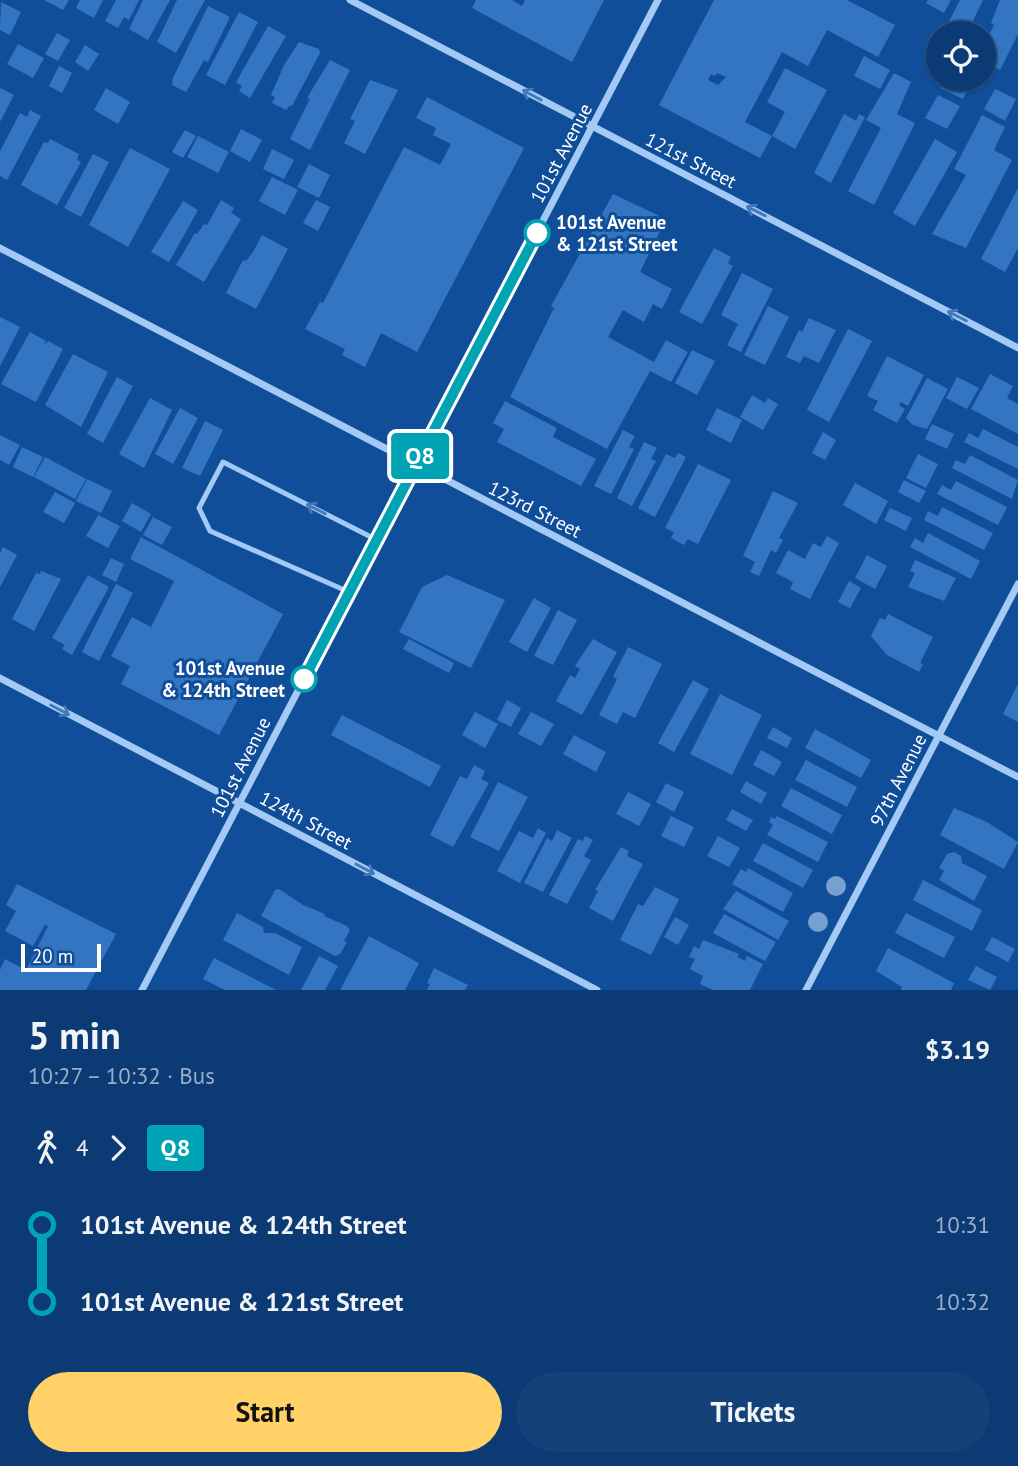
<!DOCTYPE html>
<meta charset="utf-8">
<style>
:root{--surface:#0c3a74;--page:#154179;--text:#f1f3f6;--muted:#9aadc5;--line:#2c5486;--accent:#ffd166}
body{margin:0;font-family:"PT Sans",sans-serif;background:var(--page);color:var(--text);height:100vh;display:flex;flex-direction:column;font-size:26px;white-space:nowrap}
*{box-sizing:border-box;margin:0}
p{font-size:23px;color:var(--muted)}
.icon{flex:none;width:38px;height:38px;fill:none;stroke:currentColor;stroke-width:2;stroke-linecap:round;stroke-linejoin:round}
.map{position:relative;height:990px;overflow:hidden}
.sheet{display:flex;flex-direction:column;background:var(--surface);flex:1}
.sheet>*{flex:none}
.badge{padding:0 14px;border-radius:5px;font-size:24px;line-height:46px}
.buttons{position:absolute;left:926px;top:21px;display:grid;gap:14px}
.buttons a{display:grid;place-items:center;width:70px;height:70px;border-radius:50%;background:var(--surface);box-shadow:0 2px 5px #0004,0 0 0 2px var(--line);font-size:35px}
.scale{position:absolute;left:21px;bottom:18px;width:80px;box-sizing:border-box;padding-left:7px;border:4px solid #fff;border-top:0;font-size:19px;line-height:24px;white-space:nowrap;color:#fff;-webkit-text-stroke:5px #104e9a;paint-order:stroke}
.map>.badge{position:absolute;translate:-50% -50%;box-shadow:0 0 0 4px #fff}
.legs{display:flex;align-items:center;gap:10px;height:77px;padding:0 28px;font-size:23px}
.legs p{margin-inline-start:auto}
.head{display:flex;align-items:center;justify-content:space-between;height:119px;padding:0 28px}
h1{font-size:38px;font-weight:800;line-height:52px}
.primary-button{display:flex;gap:14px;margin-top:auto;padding:14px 28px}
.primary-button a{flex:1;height:80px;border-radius:42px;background:var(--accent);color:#111;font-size:28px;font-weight:800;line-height:80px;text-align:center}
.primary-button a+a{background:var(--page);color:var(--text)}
ul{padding:0 28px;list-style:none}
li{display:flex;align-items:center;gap:24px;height:77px;font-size:26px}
li i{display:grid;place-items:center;width:10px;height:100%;margin:0 9px;background:currentColor}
li i::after{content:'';width:18px;height:18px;margin:-9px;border:5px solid;border-radius:50%;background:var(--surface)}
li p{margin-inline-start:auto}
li:first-child i{background:linear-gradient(#0000 50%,currentColor 0)}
li:last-child i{background:linear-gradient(currentColor 50%,#0000 0)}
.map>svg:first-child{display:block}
.building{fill:#3475c1;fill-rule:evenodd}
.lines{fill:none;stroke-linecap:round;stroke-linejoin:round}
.service{stroke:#a3c9f5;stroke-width:5}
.minor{stroke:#a3c9f5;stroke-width:7}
.tree{fill:#77a0d1}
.oneway{stroke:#4379ba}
.line-1-casing{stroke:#fff;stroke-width:16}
.line-1{stroke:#00a3b4;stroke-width:10}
.stop-1-dot{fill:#fff;stroke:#00a3b4;stroke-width:3.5}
.labels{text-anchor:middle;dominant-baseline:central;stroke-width:6;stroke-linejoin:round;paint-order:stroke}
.street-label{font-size:19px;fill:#fff;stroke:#104e9a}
.stop-label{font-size:19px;font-weight:bold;fill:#fff;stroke:#104e9a;text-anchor:start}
</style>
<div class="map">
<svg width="1018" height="990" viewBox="0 0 1018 990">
<rect width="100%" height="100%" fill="#104e9a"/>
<!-- building -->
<g class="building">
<path d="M44 0H69L63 10Z"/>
<path d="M80 0H103L94 18 76 8Z"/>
<path d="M116 0H139L129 20 124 17 118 28 105 21Z"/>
<path d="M143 0H170L148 40 129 29Z"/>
<path d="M177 0H205L176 53 157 42Z"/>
<path d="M476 0H512L522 6 525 0H604L572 62 472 8Z"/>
<path d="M714 0H847L895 25 878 57 827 30 808 66 782 52 745 122 772 136 760 158 659 105ZM717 73 726 77 718 85 708 80 711 74 715 76Z"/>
<path d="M928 0H951L944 13 926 3Z"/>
<path d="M960 0H983L967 33H943Z"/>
<path d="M1000 0H1018V34L1000 70 984 62V45L994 25 991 23Z"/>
<path d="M1 2 21 12 10 35 0 30Z"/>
<path d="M208 6 230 17 208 62 204 60 186 92 172 85 173 78Z"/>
<path d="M239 12 258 22 225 85 206 75Z"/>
<path d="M268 26 286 36 250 98 239 91 242 86 236 82Z"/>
<path d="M57 33 70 40 58 61 45 54Z"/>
<path d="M299 42 319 49 320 53 292 106 290 105 286 110 272 103 275 97 271 95 284 65Z"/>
<path d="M18 44 44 58 33 78 7 64Z"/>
<path d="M85 45 99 54 88 71 75 62Z"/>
<path d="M864 56 890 70 880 89 854 76Z"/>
<path d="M330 60 350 70 310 150 290 139 310 99 307 98Z"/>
<path d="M59 66 72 73 62 93 49 86Z"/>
<path d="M785 68 827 90 795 149 772 136 785 112 767 102Z"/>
<path d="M894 73 911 82 897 114 915 123 874 205 848 191 881 128 866 120Z"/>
<path d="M944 79H972L963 99 940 88Z"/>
<path d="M370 80 398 90 365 154 344 143 355 121 350 119Z"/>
<path d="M0 88 14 95 0 122Z"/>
<path d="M106 88 130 102 118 124 94 110Z"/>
<path d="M995 89 1016 99 1005 121 984 109Z"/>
<path d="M938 95 960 106 947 129 925 118Z"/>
<path d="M427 97 524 148 417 352 381 333 365 367 342 355 345 349 305 329 320 302 323 303 404 147 440 165 451 144 433 135 436 128 416 118Z"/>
<path d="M30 110 41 116 7 180 0 176V151L20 113 27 117Z"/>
<path d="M844 114 856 121 859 114 865 117 831 183 814 173Z"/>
<path d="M982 115 1005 127 994 150 1012 160 966 248 932 234 966 175 954 169Z"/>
<path d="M241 129 262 140 250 162 230 151Z"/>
<path d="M185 130 196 136 183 158 172 152Z"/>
<path d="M198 136 229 152 218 173 187 157Z"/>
<path d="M50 139 79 154 77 160 81 162 57 205 21 185 44 142 48 143Z"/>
<path d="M935 139 957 152 915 226 893 213Z"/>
<path d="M130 148 170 169 128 247 89 225Z"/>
<path d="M272 149 294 160 284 179 263 169Z"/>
<path d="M93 154 109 162 81 217 64 208Z"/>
<path d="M309 164 330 175 319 198 297 187Z"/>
<path d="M272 177 298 190 285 215 259 201Z"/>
<path d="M1018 188V248L1005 272 981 259Z"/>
<path d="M613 194 666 219 640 272 672 289 662 309 653 304 644 322 623 310 608 337 654 362 666 340 688 352 671 382 650 371 607 449 510 397 554 308 551 306Z"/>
<path d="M221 200 234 208 231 213 241 219 204 282 176 265 195 233 197 234 204 224 207 225Z"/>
<path d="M316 200 330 207 318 231 303 223Z"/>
<path d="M183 201 198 210 169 262 151 252Z"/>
<path d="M262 235 288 249 256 309 226 293 243 260 246 261 253 252Z"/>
<path d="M714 248 731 257 728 263 733 266 702 324 679 312Z"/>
<path d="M742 273 773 289 741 352 727 345 738 324 721 315Z"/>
<path d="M768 306 789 317 765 365 744 355Z"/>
<path d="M0 317 20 327 0 366Z"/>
<path d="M809 318 836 330 819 363 804 356 800 363 786 357 799 330 802 332Z"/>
<path d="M848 329 872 341 829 422 807 410Z"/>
<path d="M30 332 46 341 44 345 48 341 63 349 36 402 1 384Z"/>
<path d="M692 350 715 361 697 395 675 383Z"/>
<path d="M73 354 108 372 81 427 45 405Z"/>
<path d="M887 356 924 375 908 406 901 402 899 405 905 409 897 423 873 410 878 401 867 396Z"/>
<path d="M990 374 1013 386 1007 398 1018 404V434L971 409Z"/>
<path d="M117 377 133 386 103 443 87 434Z"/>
<path d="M957 377 979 388 967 409 946 398Z"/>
<path d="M927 378 948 389 927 429 913 425 906 418Z"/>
<path d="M752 395 765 403 768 398 778 404 763 430 740 417Z"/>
<path d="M150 398 172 410 144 468 119 454Z"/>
<path d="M505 401 557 428 553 437 596 459 581 486 497 442 504 429 493 423Z"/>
<path d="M180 408 198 418 173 464 155 454Z"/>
<path d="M717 408 742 420 731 443 706 430Z"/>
<path d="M205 421 223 430 200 476 182 468Z"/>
<path d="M932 424 954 434 947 449 925 439Z"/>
<path d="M983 429 1018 447V469L964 442 969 433 978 438Z"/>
<path d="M623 430 635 436 629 447 634 449 611 494 594 486Z"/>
<path d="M823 432 836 440 825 460 812 453Z"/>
<path d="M0 435 20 445 9 465 0 460Z"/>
<path d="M644 442 657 448 651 459 656 461 632 506 617 498Z"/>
<path d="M22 447 43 457 33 477 13 467Z"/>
<path d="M678 453 686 457 655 517 638 508 666 454 675 458Z"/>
<path d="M918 454 938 464 926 488 906 478Z"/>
<path d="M970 455 1018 480 1012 499 952 468 956 460 965 464Z"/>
<path d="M45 457 86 479 75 499 34 477Z"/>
<path d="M698 464 731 480 698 544 688 539 684 545 671 538 674 532 665 528Z"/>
<path d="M87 479 112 491 101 513 76 501Z"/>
<path d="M904 480 926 491 919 503 898 492Z"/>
<path d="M956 481 1007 507 998 525 937 494 942 485 951 490Z"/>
<path d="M855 483 888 501 876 524 843 505Z"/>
<path d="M773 491 798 503 779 538 783 540 776 553 771 550 759 576 750 572 755 562 743 556Z"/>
<path d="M55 492 75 503 64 523 43 512Z"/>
<path d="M132 503 151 514 141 532 122 521Z"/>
<path d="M942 507 993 533 984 550 924 520 928 511 938 516Z"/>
<path d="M890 508 912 518 906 531 884 520Z"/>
<path d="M98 515 120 526 108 548 86 536Z"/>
<path d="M153 517 172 527 162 545 143 535Z"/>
<path d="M928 533 980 561 971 579 910 547 915 538 923 543Z"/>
<path d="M827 536 839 543 810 599 790 589 793 582 776 573 788 550 805 559 813 543 821 547Z"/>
<path d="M141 537 283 614 219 735 121 684 130 666 111 656 132 617 151 627 174 581 130 559Z"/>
<path d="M3 547 17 555 0 587V553Z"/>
<path d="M867 555 887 566 875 589 855 578Z"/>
<path d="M111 558 124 564 116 582 102 575Z"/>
<path d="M915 560 956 578 944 601 908 587 915 573 910 571Z"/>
<path d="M41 571 61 579 34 631 12 619 36 573 40 574Z"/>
<path d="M88 575 109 587 72 655 62 649 65 645 52 638Z"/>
<path d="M447 575 505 600 471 668 399 632 422 587Z"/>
<path d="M849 581 861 588 850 608 838 602Z"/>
<path d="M116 584 133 593 99 661 82 652Z"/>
<path d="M534 598 551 608 527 652 509 642Z"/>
<path d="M558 610 577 620 553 665 534 656Z"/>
<path d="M888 614 933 637 920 663 923 664 919 672 887 655 871 636 880 618 885 620Z"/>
<path d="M409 639 454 663 449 673 403 649Z"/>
<path d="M593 639 617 652 582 715 556 701 570 675 575 678 580 669 575 666Z"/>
<path d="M628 647 662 664 635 718 623 712 617 724 599 715 617 679 613 677Z"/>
<path d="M693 680 709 689 674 752 658 743Z"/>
<path d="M1018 684V722L1003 714Z"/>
<path d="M720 694 762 715 732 775 690 754Z"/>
<path d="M507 700 521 708 511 727 497 720Z"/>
<path d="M475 712 498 724 485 748 462 735Z"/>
<path d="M531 712 554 724 541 746 518 734Z"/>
<path d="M342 715 441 766 430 787 331 735Z"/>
<path d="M773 727 792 738 787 748 767 738Z"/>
<path d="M815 729 871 760 861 778 805 748Z"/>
<path d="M574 735 606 752 596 772 563 754Z"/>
<path d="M761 750 782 762 774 776 753 765Z"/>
<path d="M806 760 857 787 847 807 795 780Z"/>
<path d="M474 765 485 771 481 779 489 783 453 847 430 835 460 776 467 779Z"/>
<path d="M746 781 767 793 761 804 740 792Z"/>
<path d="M498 782 528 797 499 851 470 837Z"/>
<path d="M666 783 684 792 674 812 656 802Z"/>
<path d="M791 788 842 815 832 834 781 806Z"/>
<path d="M628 792 651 804 639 826 616 814Z"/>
<path d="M954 808 987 822 1018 842 1004 869 940 835Z"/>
<path d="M732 809 753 820 746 831 726 820Z"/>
<path d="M671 816 694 827 684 847 661 836Z"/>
<path d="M777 816 828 842 818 862 767 835 773 825 769 822 771 817 775 819Z"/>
<path d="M538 828 546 833 520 883 497 871 519 831 533 838Z"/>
<path d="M557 830 572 838 543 892 524 883 547 838 552 841Z"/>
<path d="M585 836 593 840 584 856 591 860 567 904 549 895 578 839 583 841Z"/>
<path d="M718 836 740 848 729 867 707 856Z"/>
<path d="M763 843 813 870 803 888 753 861Z"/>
<path d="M621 847 629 851 627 856 643 864 613 921 589 908 598 891 595 890Z"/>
<path d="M954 852 961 856 962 863 987 876 974 901 939 880 944 871 939 868 947 854Z"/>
<path d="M748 868 793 893 783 912 732 884 741 869 746 872Z"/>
<path d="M923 880 982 910 972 931 913 900Z"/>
<path d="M17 884 116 934 86 990H0V970L5 959 26 970 48 926 45 925 33 946 5 931 16 911 6 905Z"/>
<path d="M655 887 679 899 651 955 620 940 638 904 643 906Z"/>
<path d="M279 889 303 905 325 914 324 916 347 926 350 930 344 941 347 942 340 954 335 956 261 916 275 890Z"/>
<path d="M736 891 789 921 778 940 723 909Z"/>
<path d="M237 913 263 927 264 933H275L302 947 289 975 223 940Z"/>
<path d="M906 913 955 937 944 958 895 933Z"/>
<path d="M724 914 776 942 765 961 713 933Z"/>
<path d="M675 917 689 925 678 945 664 937Z"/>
<path d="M369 936 419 963 405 990H340Z"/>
<path d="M992 937 1015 949 1008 962 985 950Z"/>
<path d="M703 940 739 954 737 957 745 961 747 956 763 964 750 990H713L700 984 703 976 690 969 695 959 689 957 694 946 699 949Z"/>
<path d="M888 948 954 983 951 990H901L902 987 876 971Z"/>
<path d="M319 956 338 966 325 990H301Z"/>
<path d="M214 958 276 990H225L203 979Z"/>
<path d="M976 966 997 977 990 990 968 980Z"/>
<path d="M434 968 468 985 465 990H427L430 984 427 983Z"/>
</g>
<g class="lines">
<!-- service -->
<path class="service" d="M349 592 210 531 199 508 223 462 377 540"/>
<!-- minor -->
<g class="minor">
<path d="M350 0 1018 348"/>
<path d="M0 248 1018 777"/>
<path d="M0 678 597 990"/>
<path d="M142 990 658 0"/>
<path d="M806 990 1018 584"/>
</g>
</g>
<!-- trees -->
<g class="tree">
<circle cx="836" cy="886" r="10"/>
<circle cx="818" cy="922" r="10"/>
</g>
<!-- one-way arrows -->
<defs><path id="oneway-shaft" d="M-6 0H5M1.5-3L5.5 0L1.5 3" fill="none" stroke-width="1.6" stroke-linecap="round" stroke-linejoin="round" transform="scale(1.75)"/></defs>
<g class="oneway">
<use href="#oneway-shaft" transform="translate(532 95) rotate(-152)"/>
<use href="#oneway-shaft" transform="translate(756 211) rotate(-153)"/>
<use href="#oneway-shaft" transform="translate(957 316) rotate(-153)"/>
<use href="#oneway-shaft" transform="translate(316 509) rotate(-153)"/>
<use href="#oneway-shaft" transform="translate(60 710) rotate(28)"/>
<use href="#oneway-shaft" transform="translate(365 869) rotate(28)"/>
</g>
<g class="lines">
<!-- line-1 casing -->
<g class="line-1-casing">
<path id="line-1" d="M304 679 537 233"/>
</g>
<!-- line-1 -->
<use href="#line-1" class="line-1"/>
</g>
<!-- markers -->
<g class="stop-1-dot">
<circle cx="537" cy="233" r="12"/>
<circle cx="304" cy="679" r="12"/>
</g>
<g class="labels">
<!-- street labels -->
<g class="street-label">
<text transform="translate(561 153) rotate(-62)">101st Avenue</text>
<text transform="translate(691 160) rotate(27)">121st Street</text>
<text transform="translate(535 509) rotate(27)">123rd Street</text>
<text transform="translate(240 767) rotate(-63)">101st Avenue</text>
<text transform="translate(898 780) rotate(-63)">97th Avenue</text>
<text transform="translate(306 820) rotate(28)">124th Street</text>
</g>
<!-- stop labels -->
<g class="stop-label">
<text x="556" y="222">101st Avenue<tspan x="556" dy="22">&amp; 121st Street</tspan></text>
<text x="285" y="668" text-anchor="end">101st Avenue<tspan x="285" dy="22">&amp; 124th Street</tspan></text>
</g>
</g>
</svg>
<div class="buttons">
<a><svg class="icon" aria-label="locate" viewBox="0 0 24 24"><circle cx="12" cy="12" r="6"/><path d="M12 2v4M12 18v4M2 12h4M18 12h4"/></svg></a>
</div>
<div class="scale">20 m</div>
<b class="badge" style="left:420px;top:456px;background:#00a3b4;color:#fff">Q8</b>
</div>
<section class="sheet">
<div class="head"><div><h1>5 min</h1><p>10:27 – 10:32 · Bus</p></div><b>$3.19</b></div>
<div class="legs"><svg class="icon" aria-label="walk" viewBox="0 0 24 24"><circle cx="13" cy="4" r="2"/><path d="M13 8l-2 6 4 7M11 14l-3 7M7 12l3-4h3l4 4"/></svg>4<svg class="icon" aria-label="forward" viewBox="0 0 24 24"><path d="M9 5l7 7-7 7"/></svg><b class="badge" style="background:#00a3b4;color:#fff">Q8</b></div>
<ul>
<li><i style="color:#00a3b4"></i><b>101st Avenue &amp; 124th Street</b><p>10:31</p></li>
<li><i style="color:#00a3b4"></i><b>101st Avenue &amp; 121st Street</b><p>10:32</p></li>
</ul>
<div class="primary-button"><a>Start</a><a>Tickets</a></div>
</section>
